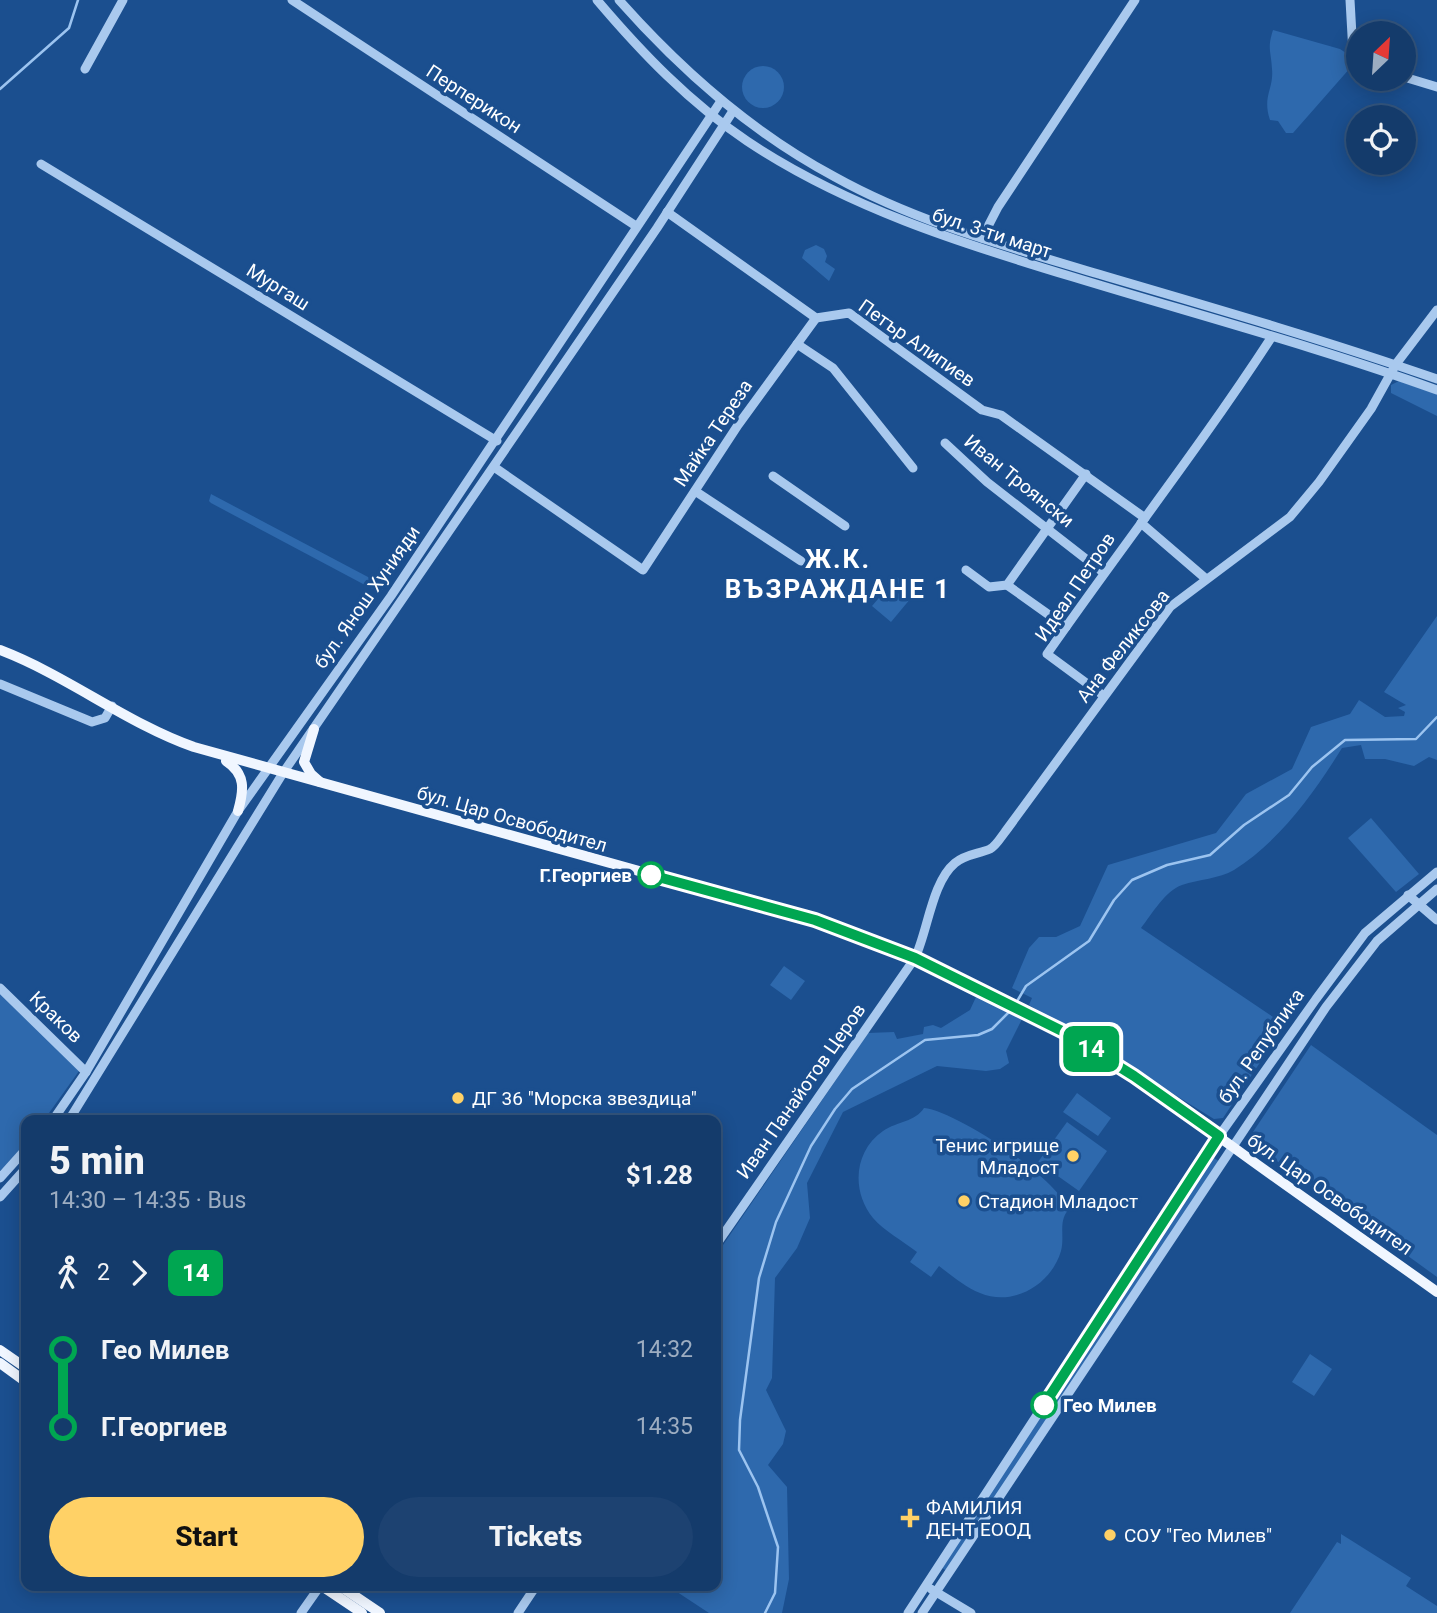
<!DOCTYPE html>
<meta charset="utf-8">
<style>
:root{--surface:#143b6b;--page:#1d4271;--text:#f1f3f6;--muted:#9dadc1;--line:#33557e;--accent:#ffd166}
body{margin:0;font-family:Roboto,sans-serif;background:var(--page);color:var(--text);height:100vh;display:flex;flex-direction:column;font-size:26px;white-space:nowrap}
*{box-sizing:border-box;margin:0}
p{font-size:23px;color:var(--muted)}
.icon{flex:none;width:38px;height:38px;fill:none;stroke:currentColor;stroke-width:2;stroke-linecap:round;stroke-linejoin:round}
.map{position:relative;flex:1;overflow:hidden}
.details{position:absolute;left:21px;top:1115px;width:700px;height:476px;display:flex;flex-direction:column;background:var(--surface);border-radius:14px;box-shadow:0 4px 18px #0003,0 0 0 2px var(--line)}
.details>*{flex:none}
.badge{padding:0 14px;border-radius:10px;font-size:24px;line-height:46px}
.needle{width:46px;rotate:25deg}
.tools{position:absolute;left:1346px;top:21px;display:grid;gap:14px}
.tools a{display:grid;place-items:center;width:70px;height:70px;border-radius:50%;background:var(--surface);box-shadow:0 4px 18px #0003,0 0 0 2px var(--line);font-size:35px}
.map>.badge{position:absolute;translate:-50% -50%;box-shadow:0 0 0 4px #fff}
.legs{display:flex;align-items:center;gap:10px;height:77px;padding:0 28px;font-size:23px}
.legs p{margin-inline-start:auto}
.headline{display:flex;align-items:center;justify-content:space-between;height:119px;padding:0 28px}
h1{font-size:38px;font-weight:800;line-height:52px}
.cta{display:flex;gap:14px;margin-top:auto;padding:14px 28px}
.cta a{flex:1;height:80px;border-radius:42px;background:var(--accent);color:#111;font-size:28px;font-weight:800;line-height:80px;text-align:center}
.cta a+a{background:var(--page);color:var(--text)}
ul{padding:0 28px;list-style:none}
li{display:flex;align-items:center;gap:24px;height:77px;font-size:26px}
li i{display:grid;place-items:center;width:10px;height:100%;margin:0 9px;background:currentColor}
li i::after{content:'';width:18px;height:18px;margin:-9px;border:5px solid;border-radius:50%;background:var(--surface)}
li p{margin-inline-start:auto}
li:first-child i{background:linear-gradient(#0000 50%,currentColor 0)}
li:last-child i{background:linear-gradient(currentColor 50%,#0000 0)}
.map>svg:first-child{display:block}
.green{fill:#2e69ad}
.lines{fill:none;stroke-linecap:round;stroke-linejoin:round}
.stream{stroke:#9cc4f0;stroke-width:2.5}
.minor{stroke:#a9c9ee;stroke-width:9}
.major{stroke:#f0f6ff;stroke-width:10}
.line-1-casing{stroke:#fff;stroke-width:16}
.line-1{stroke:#00a651;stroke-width:10}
.stop-1-dot{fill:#fff;stroke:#00a651;stroke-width:3.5}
.poi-dot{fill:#ffd166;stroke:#1b4f8f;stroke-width:2.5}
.labels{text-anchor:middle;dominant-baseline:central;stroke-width:7;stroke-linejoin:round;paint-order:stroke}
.street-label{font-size:19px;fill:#fff;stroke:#1b4f8f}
.stop-label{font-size:19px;font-weight:bold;fill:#fff;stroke:#1b4f8f;text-anchor:end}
.poi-label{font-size:19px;fill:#fff;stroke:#1b4f8f;text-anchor:start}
.district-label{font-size:26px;font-weight:bold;letter-spacing:2px;fill:#fff;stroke:#1b4f8f}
</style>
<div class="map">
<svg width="1437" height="1613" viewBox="0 0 1437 1613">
<rect width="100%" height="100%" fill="#1b4f8f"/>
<!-- green -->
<g class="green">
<path d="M1273 30 1340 49 1346 53 1351 67 1293 133H1286L1278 121 1270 120C1262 96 1274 89 1272 69 1271 50 1267 49 1273 30Z"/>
<circle cx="763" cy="87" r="21"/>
<path d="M816 245 824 249 827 256 825 262 835 269 829 281 802 258 805 250Z"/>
<path d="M1399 381 1437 394V416L1391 393V385Z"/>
<path d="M211 494 385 586 380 593 211 503 209 501Z"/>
<path d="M897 577 916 592 891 622 872 606Z"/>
<path d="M1437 616V760L1429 757 1414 766 1385 759H1365L1361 745 1342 748C1314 793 1280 841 1234 870 1219 879 1199 879 1182 885 1165 891 1152 914 1141 928L1285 1025 1223 1118 1214 1119 1029 1005 1032 998 1012 988 1029 948 1039 937H1056L1080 926 1108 865 1216 833 1246 794 1292 769 1311 727 1350 714 1359 700 1385 717 1404 716 1405 712 1398 708 1406 705 1384 692Z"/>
<path d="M1371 818 1419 874 1396 892 1348 838Z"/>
<path d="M784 966 805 981 791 1000 770 985Z"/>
<path d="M0 993 79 1071 44 1120H26V1143L0 1171Z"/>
<path d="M976 997 1023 1017 1006 1051 1009 1063 1000 1069 986 1071 937 1066 843 1112 807 1183 810 1218 797 1248 775 1278 772 1378 766 1390 786 1431 783 1444 768 1465 787 1487 789 1579 782 1613H709L668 1586H716V1261L723 1245 868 1033 894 1032 897 1039 923 1034 924 1027 933 1025 941 1028 970 1010Z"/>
<path d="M1311 1045 1437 1135V1277L1255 1145 1253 1132Z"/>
<path d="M1077 1093 1111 1118 1098 1136 1063 1112Z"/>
<path d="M924 1108C956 1111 1059 1179 1068 1210 1058 1223 1065 1235 1061 1251 1051 1285 1013 1307 980 1293 965 1287 952 1276 939 1266L931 1277 910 1262 917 1252C903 1241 884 1231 873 1218 851 1191 854 1151 883 1131 898 1121 915 1122 924 1108Z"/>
<path d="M1067 1122 1107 1151 1079 1191 1038 1162Z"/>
<path d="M1208 1154 1220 1162 949 1573 940 1566Z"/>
<path d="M1310 1354 1332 1369 1314 1396 1292 1382Z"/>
<path d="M1341 1534 1411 1578 1406 1586 1437 1606V1613H1290L1337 1542 1341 1544Z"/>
</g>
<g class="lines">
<!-- stream -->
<g class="stream">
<path d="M0 89 69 28 78 0"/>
<path d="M1016 1003 1026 986 1089 941 1114 900 1132 880 1167 865 1210 855 1244 825 1289 795 1312 767 1345 740 1416 739 1437 717"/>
<path d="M765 1613 775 1593 778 1547 758 1487 739 1450 740 1420 759 1278 776 1222 811 1146 835 1109 852 1089 925 1040 978 1035 992 1029 1012 1009"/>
</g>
<!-- minor -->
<g class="minor">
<path d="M292 0 636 226"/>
<path d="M597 0C642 53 689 102 747 141 846 207 960 243 1073 277 1194 314 1318 347 1437 390"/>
<path d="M619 0C682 71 751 132 835 177 914 221 1002 245 1088 271 1204 305 1322 339 1437 379"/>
<path d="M1350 0 1353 53 1358 62"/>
<path d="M85 69 123 0"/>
<path d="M1404 77 1437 87"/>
<path d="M41 164 497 441"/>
<path d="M667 212 816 318 849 313 982 410 1001 415 1145 518"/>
<path d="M982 238 998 207 1135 0"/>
<path d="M797 344 833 368 913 468"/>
<path d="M945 443 987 482 1104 573"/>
<path d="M494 467 643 570 738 425 816 318"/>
<path d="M773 476 845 526"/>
<path d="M695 491 801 561"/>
<path d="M1141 523 1205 578"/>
<path d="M966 570 989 587 1007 585 1086 474"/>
<path d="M1007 585 1066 627"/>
<path d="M0 684 92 722 105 718 112 706"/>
<path d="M1104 696 1047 654C1121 548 1200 447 1271 338"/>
<path d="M1408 895 1437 920"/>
<path d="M0 988 86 1072"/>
<path d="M53 1120 86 1072 238 811 391 596 721 101"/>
<path d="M69 1120 283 773 657 228 733 111"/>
<path d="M0 1178 26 1149"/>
<path d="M0 1197 26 1168"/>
<path d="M716 1245 915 958C928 930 932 882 955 863 966 854 979 854 990 849 996 846 1001 837 1005 832L1170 607 1290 517 1319 482 1371 409 1396 364 1437 310"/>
<path d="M931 1589 971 1613"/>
<path d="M301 1613 320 1586"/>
<path d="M518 1613 536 1586"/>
<path d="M908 1613 1219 1136 1316 999 1365 933 1437 872"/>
<path d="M922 1613 1326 1007 1377 941 1437 889"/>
</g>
<!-- major -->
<g class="major">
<path d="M0 650C68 676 126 723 194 747L804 917C962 964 1100 1051 1233 1147 1300 1196 1369 1243 1437 1292"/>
<path d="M314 729 304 762 311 774 320 782"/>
<path d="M226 761C246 774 244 790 238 811"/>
<path d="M0 1350 26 1368"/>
<path d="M0 1363 26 1382"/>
<path d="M322 1586 362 1613"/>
<path d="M340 1586 380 1613"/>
</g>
</g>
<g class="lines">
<!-- line-1 casing -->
<g class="line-1-casing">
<path id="line-1" d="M651 875 815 920 915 958 1062 1031 1134 1076 1219 1136 1044 1405"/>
</g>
<!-- line-1 -->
<use href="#line-1" class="line-1"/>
</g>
<!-- markers -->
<g class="stop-1-dot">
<circle cx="651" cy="875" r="12"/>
<circle cx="1044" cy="1405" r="12"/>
</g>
<g class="poi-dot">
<circle cx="458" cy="1098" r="7"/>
<circle cx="1073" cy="1156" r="7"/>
<circle cx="964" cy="1201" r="7"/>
<path d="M906.5 1507.5h7v7h7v7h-7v7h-7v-7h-7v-7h7z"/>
<circle cx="1110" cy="1535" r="7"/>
</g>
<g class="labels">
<!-- street labels -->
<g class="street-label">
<text transform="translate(474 99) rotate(33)">Перперикон</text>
<text transform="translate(992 233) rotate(18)">бул. 3-ти март</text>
<text transform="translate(278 287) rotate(32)">Мургаш</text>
<text transform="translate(917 343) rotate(35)">Петър Алипиев</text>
<text transform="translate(713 433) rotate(-56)">Майка Тереза</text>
<text transform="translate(1019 481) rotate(39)">Иван Троянски</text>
<text transform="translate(1075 587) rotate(-56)">Идеал Петров</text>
<text transform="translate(367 597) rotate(-55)">бул. Янош Хунияди</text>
<text transform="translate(1123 646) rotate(-52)">Ана Феликсова</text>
<text transform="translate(512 819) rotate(16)">бул. Цар Освободител</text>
<text transform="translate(56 1017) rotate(44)">Краков</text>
<text transform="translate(1261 1046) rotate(-55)">бул. Република</text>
<text transform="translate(801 1091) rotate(-55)">Иван Панайотов Церов</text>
<text transform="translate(1330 1194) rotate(35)">бул. Цар Освободител</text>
</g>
<!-- stop labels -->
<g class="stop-label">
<text x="632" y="875">Г.Георгиев</text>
<text x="1063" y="1405" text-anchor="start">Гео Милев</text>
</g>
<!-- poi labels -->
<g class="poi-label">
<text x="472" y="1098">ДГ 36 "Морска звездица"</text>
<text x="1059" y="1145" text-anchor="end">Тенис игрище<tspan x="1059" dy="22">Младост</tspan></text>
<text x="978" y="1201">Стадион Младост</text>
<text x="926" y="1507">ФАМИЛИЯ<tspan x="926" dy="22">ДЕНТ ЕООД</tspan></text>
<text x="1124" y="1535">СОУ "Гео Милев"</text>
</g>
<!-- district labels -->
<g class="district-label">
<text x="838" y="559">Ж.К.<tspan x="838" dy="30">ВЪЗРАЖДАНЕ 1</tspan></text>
</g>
</g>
</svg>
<div class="tools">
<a><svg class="needle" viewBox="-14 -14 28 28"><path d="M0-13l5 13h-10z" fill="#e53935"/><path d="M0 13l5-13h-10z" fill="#9dadc1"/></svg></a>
<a><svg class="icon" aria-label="locate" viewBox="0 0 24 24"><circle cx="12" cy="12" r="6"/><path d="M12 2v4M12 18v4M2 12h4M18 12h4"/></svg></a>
</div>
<b class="badge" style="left:1091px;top:1049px;background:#00a651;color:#fff">14</b>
<section class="details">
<div class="headline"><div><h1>5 min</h1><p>14:30 – 14:35 · Bus</p></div><b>$1.28</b></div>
<div class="legs"><svg class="icon" aria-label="walk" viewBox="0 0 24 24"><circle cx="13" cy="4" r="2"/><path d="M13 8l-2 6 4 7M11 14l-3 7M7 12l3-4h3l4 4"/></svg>2<svg class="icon" aria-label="forward" viewBox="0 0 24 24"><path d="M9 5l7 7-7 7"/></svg><b class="badge" style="background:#00a651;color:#fff">14</b></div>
<ul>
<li><i style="color:#00a651"></i><b>Гео Милев</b><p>14:32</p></li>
<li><i style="color:#00a651"></i><b>Г.Георгиев</b><p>14:35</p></li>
</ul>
<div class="cta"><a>Start</a><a>Tickets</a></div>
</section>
</div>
